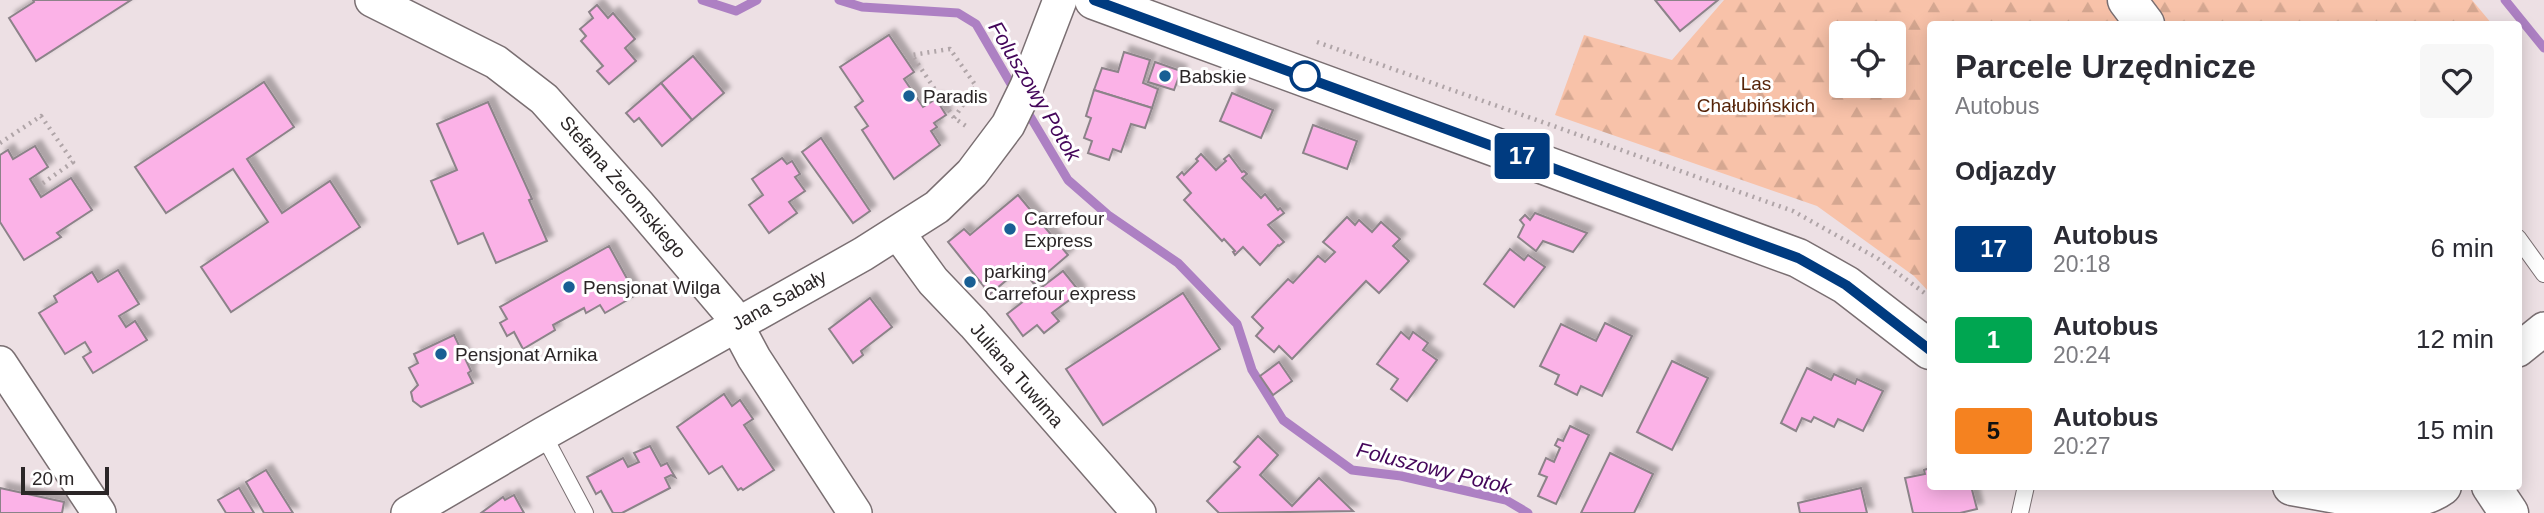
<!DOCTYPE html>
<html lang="pl">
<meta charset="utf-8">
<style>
:root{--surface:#fff;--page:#f7f7f7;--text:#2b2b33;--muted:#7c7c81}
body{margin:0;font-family:Helvetica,sans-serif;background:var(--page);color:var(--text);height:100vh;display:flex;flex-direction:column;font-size:26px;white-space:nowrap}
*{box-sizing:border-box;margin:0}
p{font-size:23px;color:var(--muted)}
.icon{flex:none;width:38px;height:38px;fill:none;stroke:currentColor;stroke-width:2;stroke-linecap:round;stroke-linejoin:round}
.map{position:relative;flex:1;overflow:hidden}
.drawer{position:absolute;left:1927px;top:21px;width:595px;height:469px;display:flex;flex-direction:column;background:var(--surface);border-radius:7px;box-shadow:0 4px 18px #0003}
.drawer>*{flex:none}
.badge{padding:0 14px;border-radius:5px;font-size:24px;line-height:46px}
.controls{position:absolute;left:1829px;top:21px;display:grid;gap:14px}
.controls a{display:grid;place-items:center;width:77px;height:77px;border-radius:7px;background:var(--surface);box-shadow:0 4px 18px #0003;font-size:35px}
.scale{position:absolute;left:21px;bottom:18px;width:88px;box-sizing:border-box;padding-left:7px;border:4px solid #2b2627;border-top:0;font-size:19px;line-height:24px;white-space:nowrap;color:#2b2627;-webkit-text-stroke:5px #fff;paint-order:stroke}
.map>.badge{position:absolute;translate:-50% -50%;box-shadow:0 0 0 4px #fff}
h2{padding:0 28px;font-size:26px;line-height:63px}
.round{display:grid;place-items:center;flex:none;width:74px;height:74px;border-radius:7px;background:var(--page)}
.overview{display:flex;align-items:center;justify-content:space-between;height:119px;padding:0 28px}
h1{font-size:33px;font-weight:600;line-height:52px}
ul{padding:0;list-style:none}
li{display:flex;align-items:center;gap:21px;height:91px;padding:0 28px}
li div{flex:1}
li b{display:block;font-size:26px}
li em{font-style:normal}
li .badge{min-width:77px;font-weight:700;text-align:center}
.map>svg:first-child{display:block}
.forest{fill:url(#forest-firs);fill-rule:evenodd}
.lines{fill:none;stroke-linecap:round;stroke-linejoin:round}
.stream{stroke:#ad80c3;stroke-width:9}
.building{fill:#fbb2e7;stroke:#8c8389;stroke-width:2;filter:url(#shadow)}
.service-casing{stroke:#7a6f72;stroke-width:18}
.minor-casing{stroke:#7a6f72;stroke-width:36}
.tertiary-casing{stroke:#7a6f72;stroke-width:41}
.path{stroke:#b0a5a8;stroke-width:4.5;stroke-dasharray:2 5;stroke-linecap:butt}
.service{stroke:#fff;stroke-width:16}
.minor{stroke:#fff;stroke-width:33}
.tertiary{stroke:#fff;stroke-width:38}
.line-casing{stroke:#fff;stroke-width:16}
.line{stroke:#003b80;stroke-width:10}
.poi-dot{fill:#195f94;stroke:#fff;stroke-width:2.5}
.stop-dot{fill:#fff;stroke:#003b80;stroke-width:3.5}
.labels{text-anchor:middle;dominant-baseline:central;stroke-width:6;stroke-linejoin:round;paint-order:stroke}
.poi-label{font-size:19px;fill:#2b2627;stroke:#fff;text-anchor:start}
.park-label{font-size:19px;fill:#562409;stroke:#fff}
.street-label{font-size:19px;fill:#2b2627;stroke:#fff}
.water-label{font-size:21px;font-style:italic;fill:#44065a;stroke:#fff}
</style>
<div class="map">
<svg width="2544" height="513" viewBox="0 0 2544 513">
<defs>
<pattern id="forest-firs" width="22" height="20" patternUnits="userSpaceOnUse" patternTransform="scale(1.75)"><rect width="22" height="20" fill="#f8c2a9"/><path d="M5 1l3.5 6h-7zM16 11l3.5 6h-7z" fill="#d5a791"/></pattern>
<filter id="shadow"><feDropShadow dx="6" dy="-6" stdDeviation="2" flood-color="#0004"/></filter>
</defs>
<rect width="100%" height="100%" fill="#ede0e4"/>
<!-- forest -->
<path class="forest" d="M1724 0H2472L2492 24H1930V293L1914 276 1817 206 1555 115 1584 35 1672 60ZM1841 33H1894V86H1841Z"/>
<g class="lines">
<!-- stream -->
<g class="stream">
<path d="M702 0 736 11 757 0"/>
<path d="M839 0 862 7 958 13 976 24 1015 91"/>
<path d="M2505 0 2544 48"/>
<path d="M1024 106 1068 180 1108 215 1178 263 1237 324 1252 370 1283 420 1352 470 1401 476 1506 500 1528 513"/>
</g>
</g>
<!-- building -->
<g class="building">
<path d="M33 0H131L36 61 9 18 34 2Z"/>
<path d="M1655 0H1718L1680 31Z"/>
<path d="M597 5 608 18 613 13 635 39 625 48 636 61 609 84 597 71 603 66 581 41 586 36 580 29 593 18 589 12Z"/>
<path d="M889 35 914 72 904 79 923 107 936 99 946 115 934 123 937 127 931 131 940 145 894 179 862 130 868 126 855 107 863 101 840 67Z"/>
<path d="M1124 52 1150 60 1143 83 1158 89 1152 108 1094 90 1102 68 1118 72Z"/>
<path d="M693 56 724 93 692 120 661 83Z"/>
<path d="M1155 62 1181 71 1174 90 1148 82Z"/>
<path d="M264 82 294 127 247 159 282 213 330 181 360 227 231 312 201 267 268 222 233 169 166 213 135 167Z"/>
<path d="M661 83 692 120 662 146 639 118 634 122 626 113Z"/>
<path d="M1094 90 1152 108 1145 128 1131 124 1121 152 1113 149 1109 160 1088 153 1092 141 1084 138 1091 118 1086 116Z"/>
<path d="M1232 93 1273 110 1261 138 1220 121Z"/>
<path d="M488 102 532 199 529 200 547 241 496 263 483 233 458 244 431 181 457 170 437 124Z"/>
<path d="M1313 125 1357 141 1347 169 1303 153Z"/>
<path d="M821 138 870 211 853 223 802 152Z"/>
<path d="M35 146 48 167 30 179 41 197 71 178 92 210 57 233 61 237 24 260 0 222V155L8 150 13 159Z"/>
<path d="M1201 154 1216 170 1226 161 1224 159 1229 155 1242 172 1244 171 1247 174 1242 178 1261 198 1265 194 1278 210 1280 208 1284 213 1268 225 1284 242 1279 246 1278 245 1260 265 1243 247 1235 255 1233 252 1235 251 1224 239 1222 241 1184 200 1191 193 1177 177 1182 172 1184 175 1198 161 1196 159Z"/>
<path d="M782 158 787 164 792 161 800 174 795 177 805 191 789 202 797 213 769 233 749 205 763 195 752 179Z"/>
<path d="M1018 195 1068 255 1034 284 1021 268 990 294 948 242 964 229 970 235Z"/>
<path d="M1535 213 1587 233 1573 252 1543 241 1536 251 1518 237 1524 225 1520 220 1525 215 1530 220Z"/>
<path d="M1347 217 1355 225 1359 220 1372 232 1381 222 1400 239 1393 246 1409 261 1379 293 1366 281 1292 359 1279 346 1274 352 1256 336 1263 328 1252 317 1288 279 1293 283 1318 256 1325 262 1335 252 1323 242Z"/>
<path d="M609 246 636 295 605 313 600 305 586 313 584 308 553 325 555 330 523 349 514 332 507 336 500 323 507 319 500 307Z"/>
<path d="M1510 249 1524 260 1528 255 1545 267 1514 307 1484 284Z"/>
<path d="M118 270 139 304 119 316 126 327 135 321 147 340 93 373 83 357 91 352 85 342 65 354 39 313 57 302 54 296 92 272 98 282Z"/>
<path d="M1063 271 1080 292 1052 313 1059 321 1044 333 1037 325 1023 336 1007 314Z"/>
<path d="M1183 293 1220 349 1103 425 1066 369Z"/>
<path d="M870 298 892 327 861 351 863 355 853 363 829 329Z"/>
<path d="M1605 323 1632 336 1602 396 1581 386 1577 395 1555 384 1559 375 1540 366 1561 324 1596 341Z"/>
<path d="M1401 332 1409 339 1413 332 1428 343 1423 350 1437 360 1407 401 1391 389 1398 379 1377 364Z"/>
<path d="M454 335 471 371 468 373 473 383 421 407 413 401 411 392 418 385 409 368 418 363 414 354Z"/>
<path d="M1672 361 1708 378 1672 450 1637 432Z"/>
<path d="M1279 362 1292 381 1273 395 1260 376Z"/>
<path d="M1807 368 1831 380 1834 374 1855 384 1857 379 1883 391 1863 431 1838 419 1834 427 1814 417 1811 422 1802 418 1796 431 1781 423Z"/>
<path d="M724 394 732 406 740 400 753 419 744 425 774 470 743 490 741 488 738 490 722 466 709 474 677 427Z"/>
<path d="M1570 426 1589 435 1556 504 1538 496 1547 477 1539 474 1546 458 1554 462 1560 448 1555 445 1558 439 1563 441Z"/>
<path d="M1258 436 1278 455 1260 475 1292 506 1319 478 1353 511 1219 513 1207 501 1240 467 1234 462Z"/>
<path d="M650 446 661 466 667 463 675 477 671 475 665 478 670 488 622 513H613L601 491 596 494 587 477 623 458 628 467 639 462 634 453Z"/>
<path d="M1610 453 1653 474 1634 513H1581Z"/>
<path d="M1930 468V486H1971L1977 509 1960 513H1913L1905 478 1925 474 1924 470Z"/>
<path d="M266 470 293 513H264L246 482Z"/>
<path d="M0 488 64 502 62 513H0Z"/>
<path d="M239 488 254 513H226L218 500Z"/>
<path d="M1861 488 1867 513H1800L1798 503Z"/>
<path d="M514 495 524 513H481L503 497 505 500Z"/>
</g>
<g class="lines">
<!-- service casing -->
<g class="service-casing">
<g id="service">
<path d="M2518 238 2544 274"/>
<path d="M543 434 585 513"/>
<path d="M2020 513 2026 486"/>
</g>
</g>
<!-- minor casing -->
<g class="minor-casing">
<g id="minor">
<path d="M372 0 496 62 544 99 637 203 729 311 754 358 855 513"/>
<path d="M898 233 933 281 974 324 1139 513"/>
<path d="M2518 350 2544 329"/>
<path d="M0 363 99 513"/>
<path d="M408 513 543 434 863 254 937 207 972 173 1008 125 1027 86 1060 0"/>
</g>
</g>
<!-- tertiary casing -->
<g class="tertiary-casing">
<g id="tertiary">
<path d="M1094 0 1798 258 1846 285 1930 350"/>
<path d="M2127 0 2145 24"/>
<path d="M2292 486 2364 499 2409 513"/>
<path d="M2491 486 2509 513"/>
<path d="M2376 498C2401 498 2421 501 2442 486"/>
</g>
</g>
<!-- path -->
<g class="path">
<path d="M1317 42 1793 211 1877 258 1930 297"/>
<path d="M954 118 976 86 950 49 912 55 954 118 969 128"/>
<path d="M0 143 41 116 73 162 36 188"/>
</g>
<!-- service -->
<use href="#service" class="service"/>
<!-- minor -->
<use href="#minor" class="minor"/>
<!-- tertiary -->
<use href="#tertiary" class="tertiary"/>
</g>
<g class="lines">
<!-- line casing -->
<g class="line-casing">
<path id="line" d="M1094 0 1798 258 1846 285 1930 350"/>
</g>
<!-- line -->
<use href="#line" class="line"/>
</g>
<!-- markers -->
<g class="poi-dot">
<circle cx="1165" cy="76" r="7"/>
<circle cx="909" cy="96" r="7"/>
<circle cx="1010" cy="229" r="7"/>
<circle cx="970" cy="282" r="7"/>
<circle cx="569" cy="287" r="7"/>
<circle cx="441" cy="354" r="7"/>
</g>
<circle class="stop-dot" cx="1305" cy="76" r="14"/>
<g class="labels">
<!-- poi labels -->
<g class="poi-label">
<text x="1179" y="76">Babskie</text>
<text x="923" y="96">Paradis</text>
<text x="1024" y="218">Carrefour<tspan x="1024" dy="22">Express</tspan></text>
<text x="984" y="271">parking<tspan x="984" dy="22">Carrefour express</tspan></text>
<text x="583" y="287">Pensjonat Wilga</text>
<text x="455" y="354">Pensjonat Arnika</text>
</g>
<!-- park labels -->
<g class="park-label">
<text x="1756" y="83">Las<tspan x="1756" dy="22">Chałubińskich</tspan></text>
</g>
<!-- street labels -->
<g class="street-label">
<text transform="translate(623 187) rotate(49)">Stefana Żeromskiego</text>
<text transform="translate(779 300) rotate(-29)">Jana Sabały</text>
<text transform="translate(1017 375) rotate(49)">Juliana Tuwima</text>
</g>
<!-- water labels -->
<g class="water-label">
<text transform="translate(1035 91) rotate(59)">Foluszowy Potok</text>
<text transform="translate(1434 468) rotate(14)">Foluszowy Potok</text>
</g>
</g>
</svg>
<div class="controls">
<a><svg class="icon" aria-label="locate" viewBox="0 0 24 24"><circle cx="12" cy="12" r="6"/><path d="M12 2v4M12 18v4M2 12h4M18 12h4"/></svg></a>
</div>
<div class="scale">20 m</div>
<b class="badge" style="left:1522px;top:156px;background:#003b80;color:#fff">17</b>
<section class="drawer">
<div class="overview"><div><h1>Parcele Urzędnicze</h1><p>Autobus</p></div><a class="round"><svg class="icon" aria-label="heart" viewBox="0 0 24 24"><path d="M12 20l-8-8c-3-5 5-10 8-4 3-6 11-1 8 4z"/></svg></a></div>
<h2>Odjazdy</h2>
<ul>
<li><span class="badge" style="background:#003b80;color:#fff">17</span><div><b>Autobus</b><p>20:18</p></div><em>6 min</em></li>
<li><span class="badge" style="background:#00a651;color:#fff">1</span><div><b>Autobus</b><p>20:24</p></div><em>12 min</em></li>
<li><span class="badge" style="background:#f58220;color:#111">5</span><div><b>Autobus</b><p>20:27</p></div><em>15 min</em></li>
</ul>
</section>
</div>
